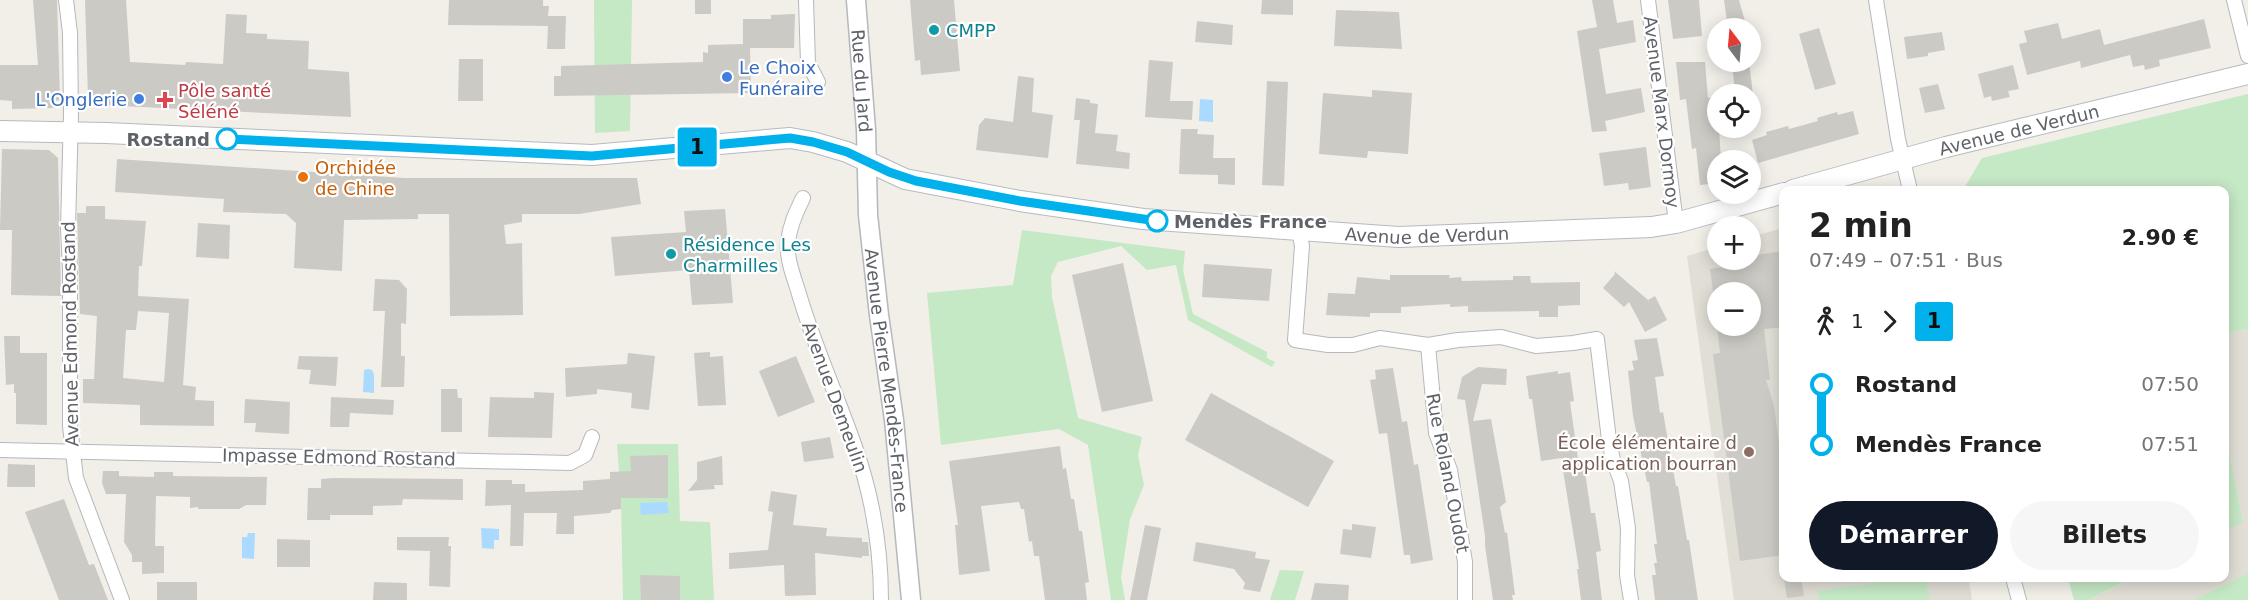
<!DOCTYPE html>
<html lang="fr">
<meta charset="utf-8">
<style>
:root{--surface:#fff;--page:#f6f6f6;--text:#222;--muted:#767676;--accent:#111827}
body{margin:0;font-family:"DejaVu Sans",sans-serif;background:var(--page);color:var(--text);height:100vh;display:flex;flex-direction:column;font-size:22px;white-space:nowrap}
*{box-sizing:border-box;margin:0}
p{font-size:20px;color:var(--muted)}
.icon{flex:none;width:33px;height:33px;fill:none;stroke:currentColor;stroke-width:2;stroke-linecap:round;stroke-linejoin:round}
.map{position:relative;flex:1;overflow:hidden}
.panel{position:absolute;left:1779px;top:186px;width:450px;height:396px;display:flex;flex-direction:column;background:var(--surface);border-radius:12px;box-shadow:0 3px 15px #0003}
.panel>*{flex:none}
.badge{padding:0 12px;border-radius:4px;font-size:21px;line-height:39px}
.needle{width:39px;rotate:344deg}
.fabs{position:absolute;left:1707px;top:18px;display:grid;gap:12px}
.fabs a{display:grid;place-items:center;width:54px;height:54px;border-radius:50%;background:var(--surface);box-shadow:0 3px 15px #0003;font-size:30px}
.map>.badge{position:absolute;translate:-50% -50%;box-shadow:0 0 0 3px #fff}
.legs{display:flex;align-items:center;gap:9px;height:66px;padding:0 30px;font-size:20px}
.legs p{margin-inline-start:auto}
.headline{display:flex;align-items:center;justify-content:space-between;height:102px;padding:0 30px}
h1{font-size:33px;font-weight:700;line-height:45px}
.primary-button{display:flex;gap:12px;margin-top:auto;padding:12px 30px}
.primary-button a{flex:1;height:69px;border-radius:36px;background:var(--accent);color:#fff;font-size:24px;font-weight:700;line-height:69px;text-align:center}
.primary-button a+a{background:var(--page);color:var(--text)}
ul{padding:0 30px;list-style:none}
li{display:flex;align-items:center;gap:21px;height:60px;font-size:22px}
li i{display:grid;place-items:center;width:9px;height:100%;margin:0 8px;background:currentColor}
li i::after{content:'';width:15px;height:15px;margin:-8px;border:4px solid;border-radius:50%;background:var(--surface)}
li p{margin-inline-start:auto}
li:first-child i{background:linear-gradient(#0000 50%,currentColor 0)}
li:last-child i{background:linear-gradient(currentColor 50%,#0000 0)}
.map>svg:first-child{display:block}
.education{fill:#e1ded6;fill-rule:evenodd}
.green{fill:#c5e8c5}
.water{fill:#aadaff}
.building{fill:#cccac5;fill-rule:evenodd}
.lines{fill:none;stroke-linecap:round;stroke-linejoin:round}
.minor-casing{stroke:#b5b8bc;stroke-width:16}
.tertiary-casing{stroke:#b5b8bc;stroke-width:21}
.secondary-casing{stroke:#b6babf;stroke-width:22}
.minor{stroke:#fff;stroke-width:14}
.tertiary{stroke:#fff;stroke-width:18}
.secondary{stroke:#fff;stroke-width:20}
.line-1-casing{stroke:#fff;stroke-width:14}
.line-1{stroke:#00b1eb;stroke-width:9}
.culture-dot{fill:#0f9aa8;stroke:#fff;stroke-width:2}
.shop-dot{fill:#3f7fe0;stroke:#fff;stroke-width:2}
.health-dot{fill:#e0444e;stroke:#fff;stroke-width:2}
.stop-1-dot{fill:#fff;stroke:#00b1eb;stroke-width:3}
.food-dot{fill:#e8710a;stroke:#fff;stroke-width:2}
.education-dot{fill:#8d6e63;stroke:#fff;stroke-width:2}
.labels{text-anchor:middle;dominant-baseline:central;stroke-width:4.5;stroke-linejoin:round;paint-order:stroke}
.culture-label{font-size:18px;fill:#0d838f;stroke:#fff;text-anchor:start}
.shop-label{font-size:18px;fill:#366cbe;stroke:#fff;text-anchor:start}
.street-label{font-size:18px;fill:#5f6368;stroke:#fff}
.health-label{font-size:18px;fill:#be3a42;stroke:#fff;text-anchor:start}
.stop-label{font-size:18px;font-weight:bold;fill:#5f6368;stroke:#fff;text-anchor:end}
.food-label{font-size:18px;fill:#c56008;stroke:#fff;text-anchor:start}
.education-label{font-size:18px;fill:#785e54;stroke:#fff;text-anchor:end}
</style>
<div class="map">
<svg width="2248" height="600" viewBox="0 0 2248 600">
<rect width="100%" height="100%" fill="#f1efe8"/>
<!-- education -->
<g class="education">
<path d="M1783 228 1784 578H1971L1969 579 1972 600H1734L1687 256 1717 247 1718 260H1750L1751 237ZM1718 292H1750V326H1718Z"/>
<path d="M2248 329V573L2194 600H2088L2133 578H2224L2225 531 2243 521 2225 430V337L2234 331Z"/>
</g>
<!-- green -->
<g class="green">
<path d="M594 0H632L630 131 595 133Z"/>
<path d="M2248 94V329L2234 331 2225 337 2224 190H1963L1982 158Z"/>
<path d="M1022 230 1185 251 1183 270 1193 314 1267 352V358L1275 362 1272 367 1188 320 1176 265 1147 270 1121 246 1058 262 1051 276 1052 297 1078 418 1142 437 1138 455 1144 485 1130 519 1121 577 1125 600H1111L1088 445 1059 429 941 445 927 293 1013 285Z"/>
<path d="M2225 430 2243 522 2225 531H2224Z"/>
<path d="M617 444H678L680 521 710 522 714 600H623L621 499Z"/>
<path d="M1280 570 1304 571 1295 600H1270Z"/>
<path d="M2248 573V600H2194Z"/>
<path d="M1912 578H1926L1929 600H1819L1817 591Z"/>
<path d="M2068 578H2132L2088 600H2074Z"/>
</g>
<!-- water -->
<g class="water">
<path d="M1200 99 1213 100V122L1199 121Z"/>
<path d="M368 369 372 370 374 374V393L363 392 364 370Z"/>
<path d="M667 502 669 513 641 515 640 503Z"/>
<path d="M481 528 499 529V540H494V549L482 548Z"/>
<path d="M248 533H255L254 559 242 558V537H247Z"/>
</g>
<!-- building -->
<g class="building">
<path d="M33 0H57L60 100 53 101V108L12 109V101L0 100V65H38Z"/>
<path d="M85 0H126L130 62 185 65 186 62 223 64 226 14 247 15 246 33 267 34V39L309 41 308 69 349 72 351 117 99 105 88 97Z"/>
<path d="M449 0H543V6H549L548 16H566L565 49H547L548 26 448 25Z"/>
<rect x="695" y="0" width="16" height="14"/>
<path d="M910 0H954L960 71 921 75 920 60 915 61Z"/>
<path d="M1262 0H1293V15L1261 14Z"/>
<path d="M1592 0H1613L1617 23 1633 20 1636 42 1599 49 1606 94 1641 88 1645 112 1605 121 1607 131 1592 132 1577 31 1597 27Z"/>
<path d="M1668 0H1699L1702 36 1673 39Z"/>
<path d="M1724 0H1739L1747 28H1728Z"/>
<path d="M1336 10 1399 12 1402 49 1334 46Z"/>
<path d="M795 14 794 48H750L751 93 554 96V76H561V66L703 62V52L708 53V45L743 44V19H771V15Z"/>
<path d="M2204 19 2211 48 2159 60 2160 66 2145 70 2144 65 2133 67 2130 55 2081 68 2080 61 2027 75 2019 44 2027 42 2024 31 2058 23 2062 39 2100 29 2104 45Z"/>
<path d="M1197 21 1233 25 1232 45 1195 42Z"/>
<path d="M1819 28 1836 84 1815 90 1799 34Z"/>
<path d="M1942 32 1945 50 1928 53V56L1907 59 1904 37Z"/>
<path d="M459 59H483V101H458Z"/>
<path d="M1149 60 1173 62 1170 101H1193L1192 120 1145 117Z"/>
<path d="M1676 62H1705L1708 98 1714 97 1719 128 1721 160H1718V183L1700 185 1696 148 1692 149 1686 99 1680 100Z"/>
<path d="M1732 62H1749L1753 94H1735Z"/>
<path d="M2013 65 2019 89 2008 91 2010 97 1992 101 1991 96 1984 98 1978 74Z"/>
<path d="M1018 76 1034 78 1032 112 1053 115 1048 158 976 150 979 125 985 118 1013 122Z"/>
<path d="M1267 81 1288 82 1284 186 1262 185Z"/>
<path d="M1938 84 1945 109 1925 113 1919 88Z"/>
<path d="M1372 90 1412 93 1408 154 1368 151 1367 158 1319 154 1323 93 1372 97Z"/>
<path d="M1076 98 1090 100V103L1098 104 1095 133 1118 135 1116 151 1130 153 1129 169 1076 164 1080 120H1074Z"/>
<path d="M1853 111 1859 134 1758 163 1752 140 1767 135 1766 132 1788 126 1789 129 1818 121 1817 118 1837 112 1838 115Z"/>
<path d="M1181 129H1198L1197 134 1214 135 1213 158H1235V185L1218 184V175L1179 174Z"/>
<path d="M1646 147 1651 187 1629 190 1628 183 1604 186 1599 153Z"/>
<path d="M2 149 49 150 58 158 61 296 11 295 12 230H0Z"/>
<path d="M117 159 404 178H637L641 204 579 214H522V222L504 225 506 244 522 243 523 315 450 316 449 214H418V219L344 220 342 271 294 268 296 223 286 214 223 212 224 199 115 192Z"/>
<path d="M86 206H105V219L146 221 142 266H139L138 296 189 299 183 385 196 387 195 400 214 401V426L140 425V405L83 403V379H94L97 316 80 314 77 213H86ZM138 311 169 313 164 382 123 378 126 330H136Z"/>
<path d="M725 209 733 303 692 305 689 270 615 276 611 237 686 232 684 211Z"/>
<path d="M198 223 230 225 229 259 196 257Z"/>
<path d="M1784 251V327L1764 329 1770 380H1766L1774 406 1784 480V555L1740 561 1713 354 1720 353 1717 326H1750V292H1713L1710 269 1731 266 1730 260H1750V256Z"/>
<path d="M1123 263 1153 401 1102 412 1072 275Z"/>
<path d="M1204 264 1272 269 1269 301 1202 297Z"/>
<path d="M1614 271 1648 300 1655 296 1667 320 1645 332 1629 302 1624 307 1603 288 1615 274Z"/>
<path d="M1390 275H1450L1449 278 1461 277 1462 281 1513 280V276H1530L1531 283 1580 282V305L1558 306V317H1539V311L1468 312V306L1450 307V304L1401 307V313H1370V317L1326 315 1328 293 1355 294 1357 277 1390 280Z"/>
<path d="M375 279 399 280 407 289 406 324 401 323V356H405L404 387H381L385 311H373Z"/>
<path d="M4 336H20V353H47V425L16 424V393H14V384L6 385Z"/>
<path d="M1657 338 1664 376 1655 377 1660 413 1663 412 1676 486H1678L1687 540H1689L1698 600H1655L1652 575H1656L1654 563H1657L1654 544H1657L1649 482H1647L1633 416 1628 371 1634 370 1632 361 1638 360 1634 340Z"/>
<path d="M710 352V357L723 356 726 405 698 406 694 353Z"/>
<path d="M628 353 655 356 649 410 631 408 632 393 597 389V394L566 397 565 368 627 364Z"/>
<path d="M299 356 338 357 336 386 309 384 311 370 297 369Z"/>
<path d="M796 356 815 402 778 417 759 371Z"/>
<path d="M1478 367 1507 369 1506 385 1482 384 1473 421 1491 419 1506 502 1500 507 1505 533 1507 532 1515 595H1512L1513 600H1493L1485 546V536L1465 400 1457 399 1462 377Z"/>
<path d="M1393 368 1402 422 1407 421 1414 465 1418 464 1433 560 1411 564 1410 555H1404L1387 433 1379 434 1370 380 1376 379 1375 370Z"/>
<path d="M1558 371V374L1570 372 1574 401 1570 402 1579 466 1584 465 1591 513H1595L1601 551 1596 552 1602 600H1581L1577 569H1579L1561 458 1541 461 1532 399H1529L1526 376Z"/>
<path d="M441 389H457L458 398H462V432H441Z"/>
<path d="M534 392 554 393 552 438 488 437 490 397 534 398Z"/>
<path d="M1211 393 1334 461 1308 507 1185 440Z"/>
<path d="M331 397 394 400 393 415 350 413 349 427H330Z"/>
<path d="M245 399 290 402 289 434 255 432 256 423H244Z"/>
<path d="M830 437 834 458 804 462 801 442Z"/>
<path d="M1060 446 1063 469 1066 468 1071 499H1074L1079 531H1082L1089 582 1085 583 1087 600H1045L1039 556H1034L1032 541 1029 542 1024 509H1021L1019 502 981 506 990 571 959 575 955 525H958L949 461Z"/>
<path d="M668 455V498H621V509L612 510 610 513 574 516V534H556L557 513H524L523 546H510L511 505 485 506 486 480H512V484H525V492L583 490V481L610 479V472L631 471 630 456Z"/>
<path d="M722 456 723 485H714L715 489 688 491 697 480V462Z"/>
<path d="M8 464 35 465V487H7Z"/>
<path d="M103 471H119V476L154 477V472H173V476L267 477 266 505H246L239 509H198V507L190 508V497L156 496 155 546H164V573L142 574V562H132V555L124 542 126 494H106L102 483Z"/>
<path d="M333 478 463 479V500L403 499 402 505 373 506V515H330V520H307L308 488H321V479Z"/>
<path d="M771 491 797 495 793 525 827 528 826 536 862 538V542H868L869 556H862V558L815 553 816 595 785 596 784 565 729 569V553L768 550 773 512 768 511Z"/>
<path d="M64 499 89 565 94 564 108 600H59L25 512Z"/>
<path d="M1352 524 1376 527 1371 558 1340 554 1343 529 1352 530Z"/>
<path d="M1145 525 1161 528 1147 600H1130Z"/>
<path d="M397 537H449L448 546H451L450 587 429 586 430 551 397 550Z"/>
<path d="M277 539 310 540V567H277Z"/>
<path d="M1196 542 1256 552 1255 558 1270 560 1260 592 1243 589 1245 583 1234 569 1193 561Z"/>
<path d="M640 575 680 576V600H641Z"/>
<path d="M1784 578H1801L1804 596 1787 598Z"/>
<rect x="157" y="582" width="40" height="18"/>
<path d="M374 582 407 583V600H373Z"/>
<path d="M1315 583 1349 585 1348 600H1311Z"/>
</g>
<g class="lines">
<!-- minor casing -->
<g class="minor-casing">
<g id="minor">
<path d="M66 0 70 33 71 114 68 228 70 270V426L76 478 122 600"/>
<path d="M806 0 808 63 818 82"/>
<path d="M1648 0 1676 223"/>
<path d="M1876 0 1898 139 1910 190"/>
<path d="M2234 0 2248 56"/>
<path d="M803 198C796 212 790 225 788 241 786 259 794 277 799 294 814 345 836 393 854 444 872 494 881 547 881 600"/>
<path d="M1299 231 1302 246 1295 340 1328 345H1353L1380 338 1428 345 1458 340 1501 337 1536 346 1573 343 1597 339 1609 440 1613 460 1621 481 1628 528 1627 575 1631 600"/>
<path d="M1428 345 1436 433 1450 470 1465 562V600"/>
<path d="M0 450 570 463 585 455 592 437"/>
<path d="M2013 578 2019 600"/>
</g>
</g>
<!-- tertiary casing -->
<g class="tertiary-casing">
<g id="tertiary">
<path id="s1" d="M856 0 866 130 868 215 879 315 894 420 911 600"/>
</g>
</g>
<!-- secondary casing -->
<g class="secondary-casing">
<g id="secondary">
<path id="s2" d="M0 131 106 133 592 155 790 138 813 142 847 152 905 179 1020 201 1143 219 1399 237 1651 227 1676 223 1784 193"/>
<path id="s3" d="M1793 190 1946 147 2248 74"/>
</g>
</g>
<!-- minor -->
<use href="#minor" class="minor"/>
<!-- tertiary -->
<use href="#tertiary" class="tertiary"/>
<!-- secondary -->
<use href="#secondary" class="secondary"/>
</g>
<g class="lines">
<!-- line-1 casing -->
<g class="line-1-casing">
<path id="line-1" d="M227 139 592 156 790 138 813 142 847 152 889 172 916 181 1020 201 1157 221"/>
</g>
<!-- line-1 -->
<use href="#line-1" class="line-1"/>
</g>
<!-- markers -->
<g class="culture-dot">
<circle cx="934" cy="30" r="6"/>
<circle cx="671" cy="254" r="6"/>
</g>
<g class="shop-dot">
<circle cx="727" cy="77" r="6"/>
<circle cx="139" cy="99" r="6"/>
</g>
<path class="health-dot" d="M162 91h6v6h6v6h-6v6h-6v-6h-6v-6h6z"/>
<g class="stop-1-dot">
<circle cx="227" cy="139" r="10"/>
<circle cx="1157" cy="221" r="10"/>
</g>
<circle class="food-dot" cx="303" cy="177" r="6"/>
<circle class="education-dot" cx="1749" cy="452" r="6"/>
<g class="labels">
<!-- culture labels -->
<g class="culture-label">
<text x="946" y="30">CMPP</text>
<text x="683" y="244">Résidence Les<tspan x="683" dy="21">Charmilles</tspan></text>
</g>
<!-- shop labels -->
<g class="shop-label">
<text x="739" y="67">Le Choix<tspan x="739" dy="21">Funéraire</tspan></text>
<text x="127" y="99" text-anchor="end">L'Onglerie</text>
</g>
<!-- street labels -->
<g class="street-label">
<text stroke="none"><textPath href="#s1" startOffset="81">Rue du Jard</textPath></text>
<text transform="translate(1662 112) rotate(83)">Avenue Marx Dormoy</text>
<text stroke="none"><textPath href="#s3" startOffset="234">Avenue de Verdun</textPath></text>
<text stroke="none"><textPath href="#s2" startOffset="1440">Avenue de Verdun</textPath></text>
<text transform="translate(70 334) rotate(-91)">Avenue Edmond Rostand</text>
<text stroke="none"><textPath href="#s1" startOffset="382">Avenue Pierre Mendès-France</textPath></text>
<text transform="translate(835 397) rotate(70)">Avenue Demeulin</text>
<text transform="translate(339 457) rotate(1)">Impasse Edmond Rostand</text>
<text transform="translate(1448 473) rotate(79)">Rue Roland Oudot</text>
</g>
<!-- health labels -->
<g class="health-label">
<text x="178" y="90">Pôle santé<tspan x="178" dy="21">Séléné</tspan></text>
</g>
<!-- stop labels -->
<g class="stop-label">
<text x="210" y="139">Rostand</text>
<text x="1174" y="221" text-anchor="start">Mendès France</text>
</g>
<!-- food labels -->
<g class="food-label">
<text x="315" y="167">Orchidée<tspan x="315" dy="21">de Chine</tspan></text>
</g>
<!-- education labels -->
<g class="education-label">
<text x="1737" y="442">École élémentaire d<tspan x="1737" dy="21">application bourran</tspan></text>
</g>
</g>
</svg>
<div class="fabs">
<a><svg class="needle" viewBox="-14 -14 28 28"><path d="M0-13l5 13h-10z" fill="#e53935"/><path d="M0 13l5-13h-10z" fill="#767676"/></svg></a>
<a><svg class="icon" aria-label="locate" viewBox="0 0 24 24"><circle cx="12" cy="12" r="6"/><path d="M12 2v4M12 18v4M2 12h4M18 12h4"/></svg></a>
<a><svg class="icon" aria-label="layers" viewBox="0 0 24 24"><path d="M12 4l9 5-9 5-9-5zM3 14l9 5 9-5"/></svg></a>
<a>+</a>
<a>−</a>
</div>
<b class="badge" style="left:697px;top:147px;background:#00b1eb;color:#111">1</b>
<section class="panel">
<div class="headline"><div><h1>2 min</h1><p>07:49 – 07:51 · Bus</p></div><b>2.90 €</b></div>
<div class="legs"><svg class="icon" aria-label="walk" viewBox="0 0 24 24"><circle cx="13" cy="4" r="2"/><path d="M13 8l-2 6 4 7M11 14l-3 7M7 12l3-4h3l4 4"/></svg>1<svg class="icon" aria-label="forward" viewBox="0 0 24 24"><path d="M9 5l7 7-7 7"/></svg><b class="badge" style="background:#00b1eb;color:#111">1</b></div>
<ul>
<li><i style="color:#00b1eb"></i><b>Rostand</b><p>07:50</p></li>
<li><i style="color:#00b1eb"></i><b>Mendès France</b><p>07:51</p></li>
</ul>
<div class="primary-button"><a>Démarrer</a><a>Billets</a></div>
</section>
</div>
